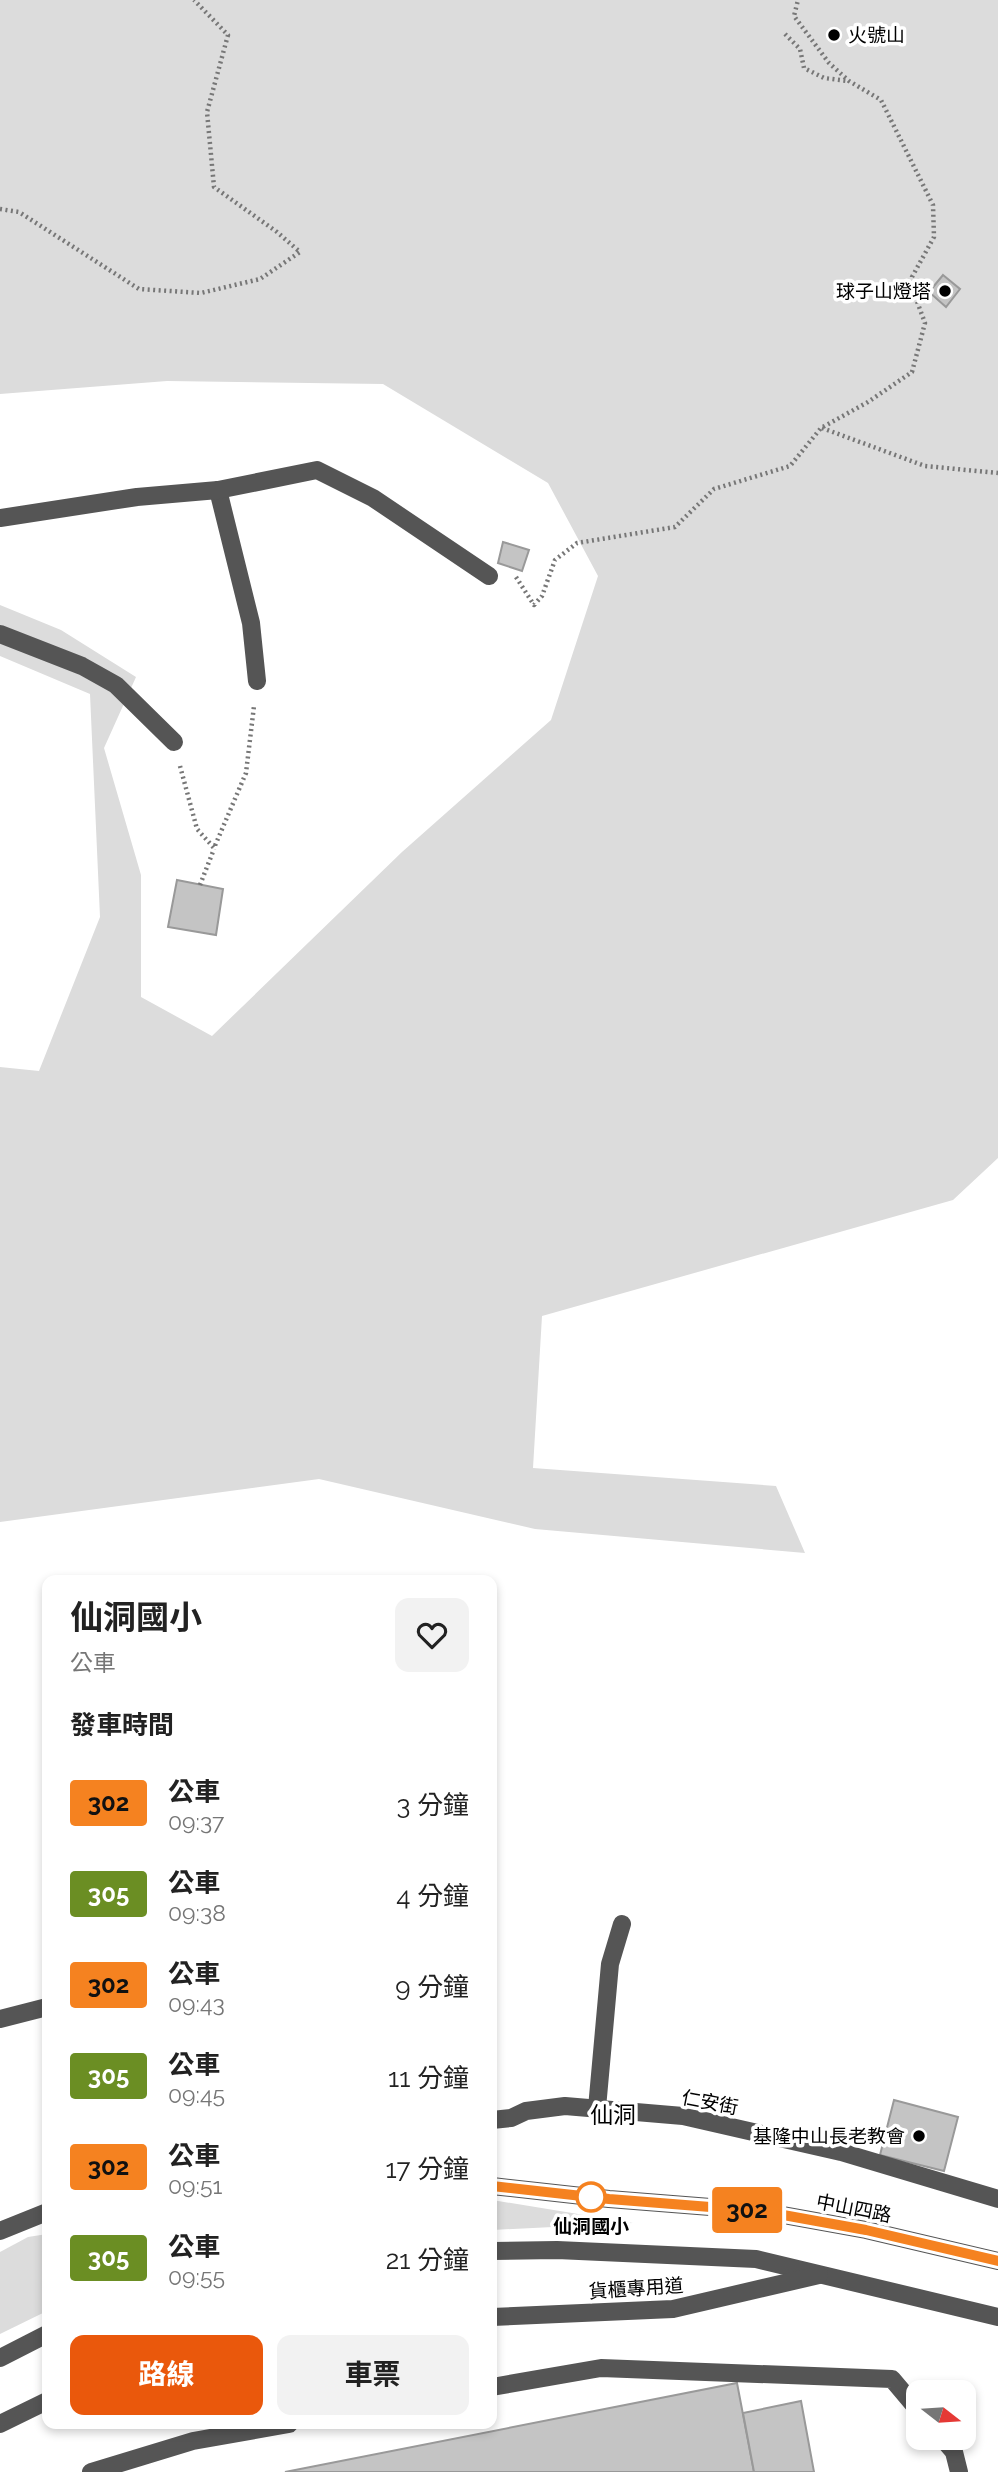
<!DOCTYPE html>
<html lang="zh-TW">
<meta charset="utf-8">
<style>
:root{--surface:#fff;--page:#f2f2f2;--text:#222;--muted:#767676;--accent:#ea580c}
body{margin:0;font-family:Raleway,"Noto Sans TC",sans-serif;background:var(--page);color:var(--text);height:100vh;display:flex;flex-direction:column;font-size:26px;white-space:nowrap}
*{box-sizing:border-box;margin:0}
p{font-size:23px;color:var(--muted)}
.icon{flex:none;width:38px;height:38px;fill:none;stroke:currentColor;stroke-width:2;stroke-linecap:round;stroke-linejoin:round}
.map{position:relative;flex:1;overflow:hidden}
.drawer{position:absolute;left:42px;top:1575px;width:455px;height:854px;display:flex;flex-direction:column;background:var(--surface);border-radius:14px;box-shadow:0 4px 10px #0003}
.drawer>*{flex:none}
.badge{padding:0 14px;border-radius:5px;font-size:24px;line-height:46px}
.needle{width:46px;rotate:107deg}
.controls{position:absolute;left:906px;top:2380px;display:grid;gap:14px}
.controls a{display:grid;place-items:center;width:70px;height:70px;border-radius:14px;background:var(--surface);box-shadow:0 4px 10px #0003;font-size:35px}
.map>.badge{position:absolute;translate:-50% -50%;box-shadow:0 0 0 4px #fff}
h2{padding:0 28px;font-size:26px;line-height:63px}
.round{display:grid;place-items:center;flex:none;width:74px;height:74px;border-radius:14px;background:var(--page)}
.headline{display:flex;align-items:center;justify-content:space-between;height:119px;padding:0 28px}
h1{font-size:33px;font-weight:700;line-height:52px}
.cta{display:flex;gap:14px;margin-top:auto;padding:14px 28px}
.cta a{flex:1;height:80px;border-radius:14px;background:var(--accent);color:#fff;font-size:28px;font-weight:700;line-height:80px;text-align:center}
.cta a+a{background:var(--page);color:var(--text)}
ul{padding:0;list-style:none}
li{display:flex;align-items:center;gap:21px;height:91px;padding:0 28px}
li div{flex:1}
li b{display:block;font-size:26px}
li em{font-style:normal}
li .badge{min-width:77px;font-weight:700;text-align:center}
.map>svg:first-child{display:block}
.green{fill:#dcdcdc}
.building{fill:#c4c4c4;stroke:#999;stroke-width:2}
.lines{fill:none;stroke-linecap:round;stroke-linejoin:round}
.path{stroke:#777;stroke-width:4.5;stroke-dasharray:2 3.5;stroke-linecap:butt}
.minor{stroke:#555;stroke-width:18}
.line-casing{stroke:#fff;stroke-width:16}
.line{stroke:#f58220;stroke-width:10}
.poi-dot{fill:#000;stroke:#fff;stroke-width:2.5}
.stop-dot{fill:#fff;stroke:#f58220;stroke-width:3.5}
.labels{text-anchor:middle;dominant-baseline:central;stroke-width:7;stroke-linejoin:round;paint-order:stroke}
.poi-label{font-size:19px;fill:#000;stroke:#fff;text-anchor:end}
.street-label{font-size:19px;fill:#000;stroke:#fff}
.stop-label{font-size:19px;font-weight:bold;fill:#000;stroke:#fff}
.quarter-label{font-size:23px;fill:#000;stroke:#fff}
</style>
<div class="map">
<svg width="998" height="2472" viewBox="0 0 998 2472">
<rect width="100%" height="100%" fill="#fff"/>
<!-- green -->
<g class="green">
<path d="M0 0H998V1158L953 1200 542 1316 533 1468 776 1486 805 1553 535 1529 319 1479 0 1522V1067L39 1071 100 917 90 694 0 656V605L61 630 136 677 104 748 141 875V997L212 1036 402 852 551 720 598 576 548 483 383 384 167 381 0 394Z"/>
<path d="M492 2200 633 2223 492 2230Z"/>
<path d="M47 2234V2311L0 2334V2252L28 2237Z"/>
</g>
<!-- building -->
<g class="building">
<path d="M943 275 960 289 946 307 929 292Z"/>
<path d="M503 542 529 550 522 571 498 563Z"/>
<path d="M177 880 223 889 216 935 168 927Z"/>
<path d="M894 2100 958 2117 944 2171 880 2155Z"/>
<path d="M737 2383 754 2472H285Z"/>
<path d="M801 2401 814 2472H754L743 2413Z"/>
</g>
<g class="lines">
<!-- path -->
<g class="path">
<path d="M785 34 800 49 804 68 824 78 848 81"/>
<path d="M0 209 19 212 139 289 201 293 260 279 300 252 277 232 214 187 207 112 228 35 194 0"/>
<path d="M822 428 925 466 998 473"/>
<path d="M516 577 534 605 542 596 555 560 577 543 675 527 714 489 790 466 821 428 868 402 912 372 925 323 912 288V277L934 237 933 205 881 100 849 81 829 63 794 16 798 0"/>
<path d="M180 766 197 829 214 848 246 773 254 706"/>
<path d="M200 885 214 849"/>
</g>
<!-- minor -->
<g class="minor">
<path d="M218 490 251 623 257 681"/>
<path d="M0 518 137 497 218 490 317 470 373 498 489 576"/>
<path d="M0 634 82 666 116 685 174 742"/>
<path d="M0 2019 47 2007"/>
<path d="M597 2108 610 1964 622 1924"/>
<path d="M492 2120 511 2118 526 2111 565 2106 683 2116 841 2152 998 2199"/>
<path d="M492 2186 609 2199 761 2211 866 2230 998 2261"/>
<path d="M0 2231 47 2212"/>
<path d="M492 2251 557 2250 756 2259 998 2317"/>
<path d="M492 2317 673 2309 819 2275"/>
<path d="M0 2358 47 2334"/>
<path d="M492 2387 601 2368 892 2379 919 2411"/>
<path d="M0 2424 47 2401"/>
<path d="M942 2438 954 2452 959 2472"/>
<path d="M91 2472 193 2441 289 2424"/>
</g>
</g>
<g class="lines">
<!-- line casing -->
<g class="line-casing">
<path id="line" d="M492 2186 609 2199 761 2211 866 2230 998 2261"/>
</g>
<!-- line -->
<use href="#line" class="line"/>
</g>
<!-- markers -->
<g class="poi-dot">
<circle cx="834" cy="35" r="7"/>
<circle cx="945" cy="291" r="7"/>
<circle cx="919" cy="2136" r="7"/>
</g>
<circle class="stop-dot" cx="591" cy="2197" r="14"/>
<g class="labels">
<!-- poi labels -->
<g class="poi-label">
<text x="848" y="35" text-anchor="start">火號山</text>
<text x="931" y="291">球子山燈塔</text>
<text x="905" y="2136">基隆中山長老教會</text>
</g>
<!-- street labels -->
<g class="street-label">
<text transform="translate(710 2102) rotate(11)">仁安街</text>
<text transform="translate(854 2208) rotate(11)">中山四路</text>
<text transform="translate(636 2288) rotate(-4)">貨櫃專用道</text>
</g>
<!-- stop labels -->
<g class="stop-label">
<text x="591" y="2226">仙洞國小</text>
</g>
<!-- quarter labels -->
<g class="quarter-label">
<text x="613" y="2114">仙洞</text>
</g>
</g>
</svg>
<div class="controls">
<a><svg class="needle" viewBox="-14 -14 28 28"><path d="M0-13l5 13h-10z" fill="#e53935"/><path d="M0 13l5-13h-10z" fill="#767676"/></svg></a>
</div>
<b class="badge" style="left:747px;top:2210px;background:#f58220;color:#111">302</b>
<section class="drawer">
<div class="headline"><div><h1>仙洞國小</h1><p>公車</p></div><a class="round"><svg class="icon" aria-label="heart" viewBox="0 0 24 24"><path d="M12 20l-8-8c-3-5 5-10 8-4 3-6 11-1 8 4z"/></svg></a></div>
<h2>發車時間</h2>
<ul>
<li><span class="badge" style="background:#f58220;color:#111">302</span><div><b>公車</b><p>09:37</p></div><em>3 分鐘</em></li>
<li><span class="badge" style="background:#6b8e23;color:#fff">305</span><div><b>公車</b><p>09:38</p></div><em>4 分鐘</em></li>
<li><span class="badge" style="background:#f58220;color:#111">302</span><div><b>公車</b><p>09:43</p></div><em>9 分鐘</em></li>
<li><span class="badge" style="background:#6b8e23;color:#fff">305</span><div><b>公車</b><p>09:45</p></div><em>11 分鐘</em></li>
<li><span class="badge" style="background:#f58220;color:#111">302</span><div><b>公車</b><p>09:51</p></div><em>17 分鐘</em></li>
<li><span class="badge" style="background:#6b8e23;color:#fff">305</span><div><b>公車</b><p>09:55</p></div><em>21 分鐘</em></li>
</ul>
<div class="cta"><a>路線</a><a>車票</a></div>
</section>
</div>
